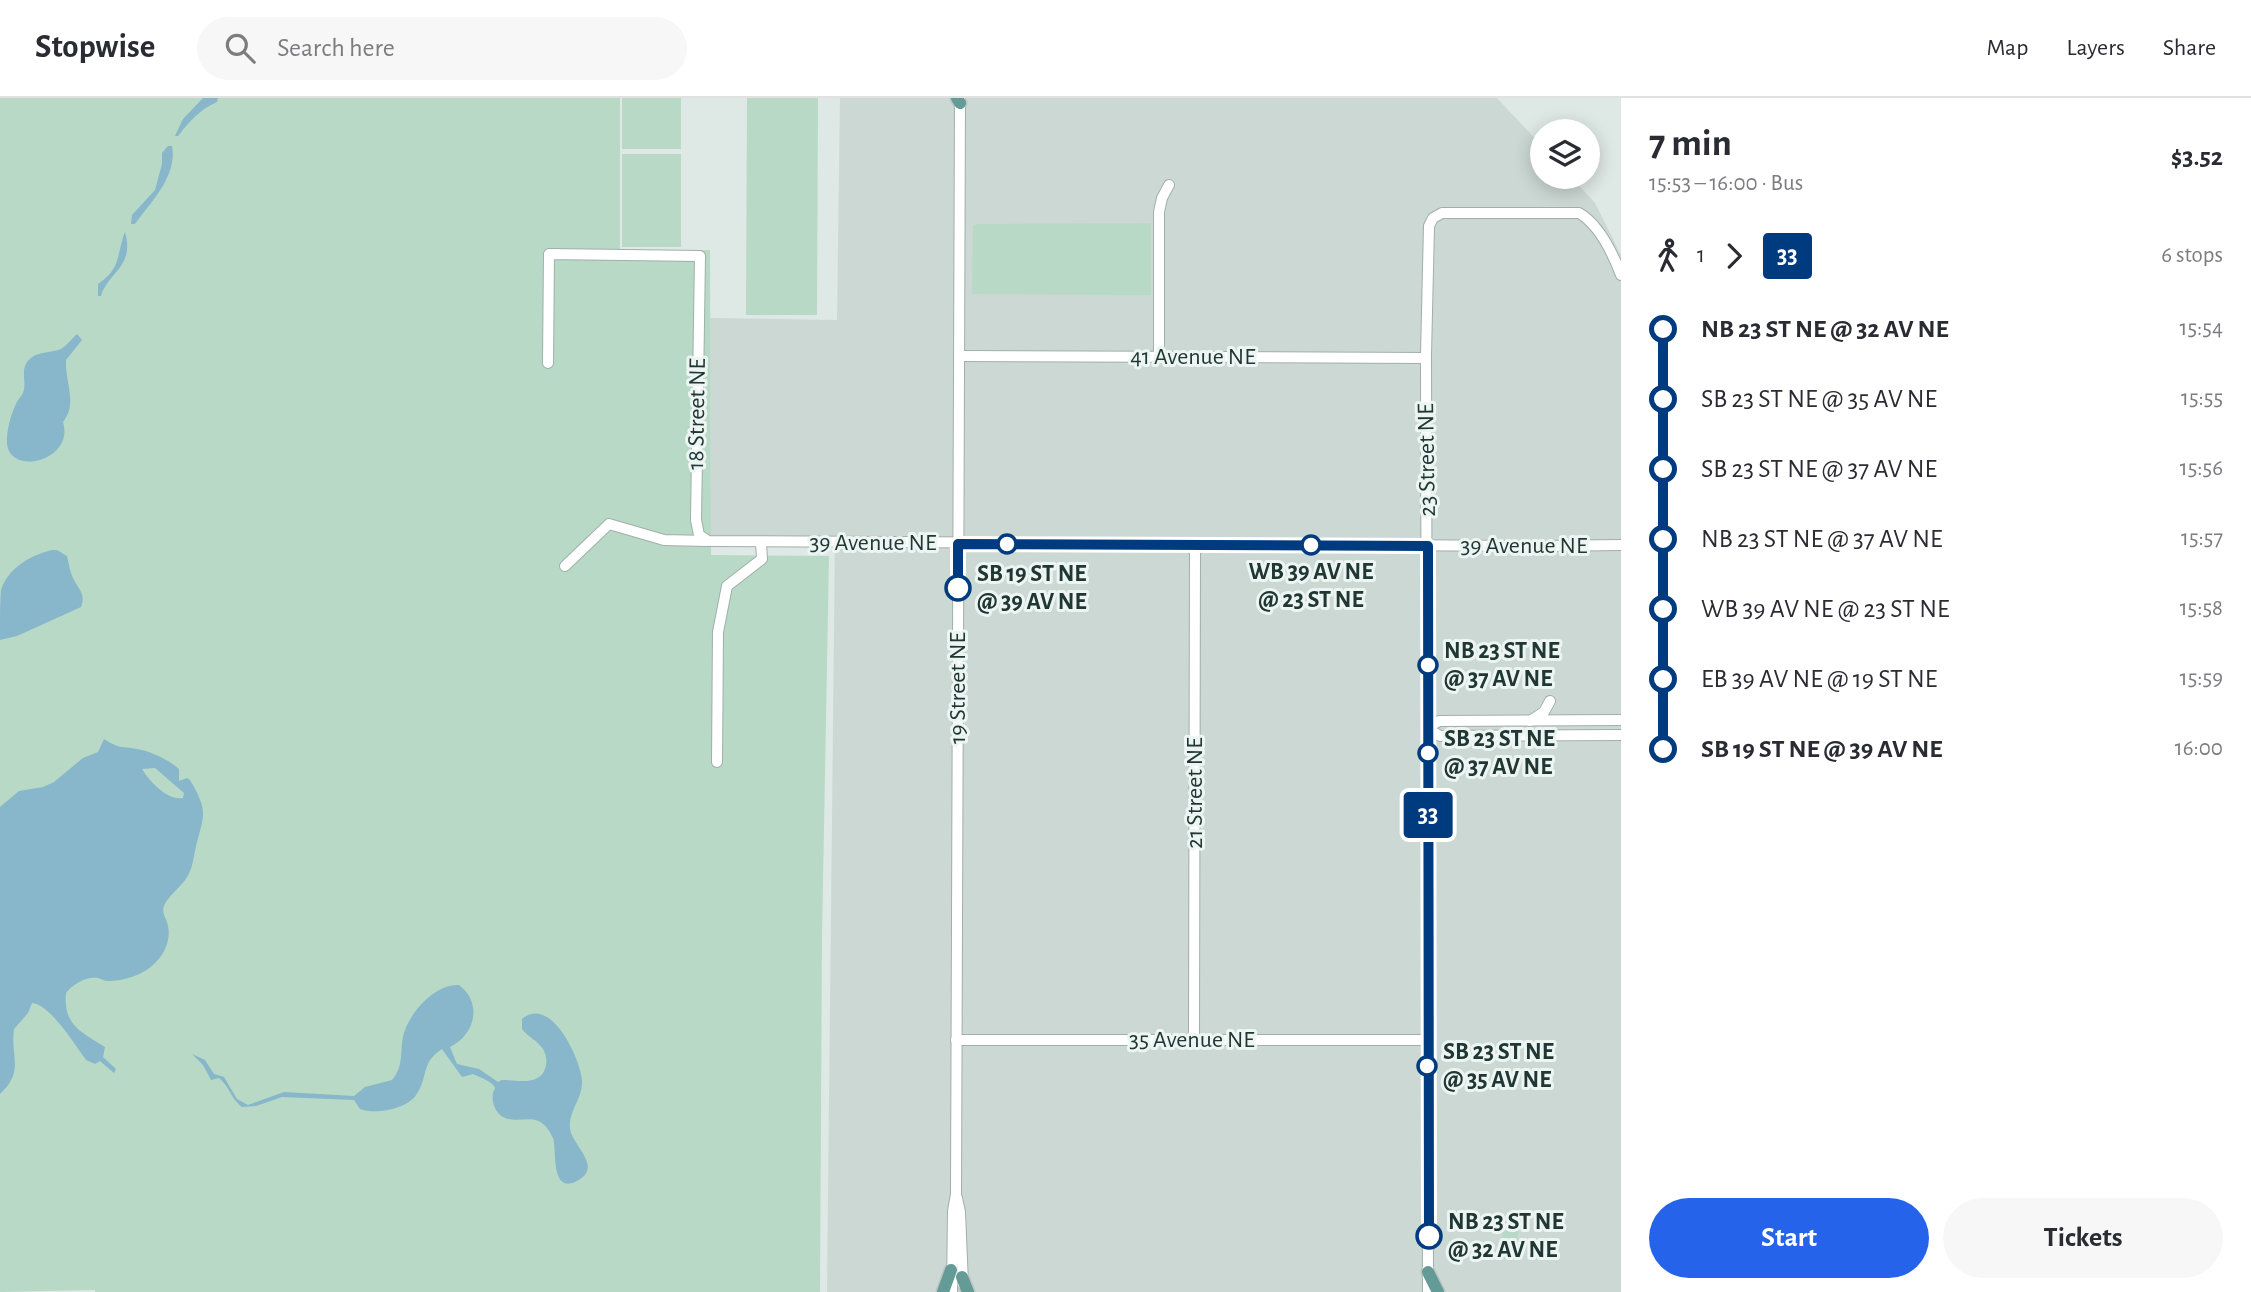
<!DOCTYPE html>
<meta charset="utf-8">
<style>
:root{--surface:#fff;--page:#f7f7f7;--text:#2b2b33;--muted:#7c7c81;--line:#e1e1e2;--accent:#2563eb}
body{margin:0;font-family:"Alegreya Sans",sans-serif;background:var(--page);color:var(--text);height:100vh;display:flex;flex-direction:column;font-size:26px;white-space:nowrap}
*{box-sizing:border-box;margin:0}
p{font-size:23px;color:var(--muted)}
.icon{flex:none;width:38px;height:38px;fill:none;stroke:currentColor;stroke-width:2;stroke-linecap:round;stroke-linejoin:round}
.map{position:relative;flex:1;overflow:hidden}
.details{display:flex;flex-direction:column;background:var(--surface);width:630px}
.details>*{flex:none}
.badge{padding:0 14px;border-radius:5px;font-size:24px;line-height:46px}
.fabs{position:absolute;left:1530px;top:21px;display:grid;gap:14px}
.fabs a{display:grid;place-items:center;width:70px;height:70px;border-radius:50%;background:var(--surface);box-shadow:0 4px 18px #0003;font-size:35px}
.map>.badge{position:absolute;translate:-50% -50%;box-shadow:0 0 0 4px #fff}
.legs{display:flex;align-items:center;gap:10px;height:77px;padding:0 28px;font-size:23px}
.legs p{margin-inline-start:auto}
.head{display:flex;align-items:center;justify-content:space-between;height:119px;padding:0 28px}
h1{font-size:38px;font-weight:700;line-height:52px}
.primary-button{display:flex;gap:14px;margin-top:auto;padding:14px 28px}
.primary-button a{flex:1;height:80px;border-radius:42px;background:var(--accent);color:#fff;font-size:28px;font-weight:700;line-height:80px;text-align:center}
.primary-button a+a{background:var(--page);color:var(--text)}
ul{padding:0 28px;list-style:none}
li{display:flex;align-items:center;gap:24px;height:70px;font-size:26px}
li i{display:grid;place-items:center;width:10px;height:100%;margin:0 9px;background:currentColor}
li i::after{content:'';width:18px;height:18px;margin:-9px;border:5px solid;border-radius:50%;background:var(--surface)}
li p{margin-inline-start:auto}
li:first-child i{background:linear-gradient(#0000 50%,currentColor 0)}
li:last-child i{background:linear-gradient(currentColor 50%,#0000 0)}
header{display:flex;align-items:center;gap:42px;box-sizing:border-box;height:98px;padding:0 35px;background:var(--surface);border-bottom:2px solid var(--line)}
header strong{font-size:33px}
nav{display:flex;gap:38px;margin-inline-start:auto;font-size:24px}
.search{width:490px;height:63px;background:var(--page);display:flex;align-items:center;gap:18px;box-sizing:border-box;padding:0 24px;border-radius:38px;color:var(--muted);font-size:26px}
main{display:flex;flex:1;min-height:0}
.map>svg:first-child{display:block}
.built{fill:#ccd8d4}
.green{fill:#b7d9c6}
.water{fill:#88b6cb;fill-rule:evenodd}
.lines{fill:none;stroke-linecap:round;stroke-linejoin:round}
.minor-casing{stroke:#a1afac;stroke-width:12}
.major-casing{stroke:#bcc3c2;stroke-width:15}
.minor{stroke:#fff;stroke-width:10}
.major{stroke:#649b96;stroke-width:12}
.line-1-casing{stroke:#fff;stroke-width:16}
.line-1{stroke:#003b80;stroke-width:10}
.stop-1-dot{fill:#fff;stroke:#003b80;stroke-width:3.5}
.labels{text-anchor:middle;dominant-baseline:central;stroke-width:6;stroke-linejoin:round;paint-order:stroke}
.street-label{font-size:24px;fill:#203734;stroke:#edf5f3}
.stop-label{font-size:24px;font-weight:bold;fill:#203734;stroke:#edf5f3;text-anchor:start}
</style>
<header>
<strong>Stopwise</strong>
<div class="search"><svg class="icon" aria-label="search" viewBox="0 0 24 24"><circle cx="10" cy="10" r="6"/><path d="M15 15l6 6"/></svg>Search here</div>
<nav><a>Map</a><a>Layers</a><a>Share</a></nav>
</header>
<main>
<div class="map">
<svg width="1621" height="1194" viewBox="0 0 1621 1194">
<rect width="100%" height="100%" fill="#dee8e5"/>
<!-- built -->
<path class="built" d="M840 0H1497L1542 48V79H1571L1595 105 1621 157V1194H827L835 440H711L710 220 837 222Z"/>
<!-- green -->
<g class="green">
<path d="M0 0H620V152H710L711 457 829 458 822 838 820 1194H95V1192L0 1194Z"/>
<rect x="622" y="0" width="59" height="51"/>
<path d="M747 0H818L817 217H746Z"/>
<rect x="622" y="56" width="59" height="93"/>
<path d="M1151 125V197L972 196 973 128 978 126Z"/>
<rect x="1502" y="1132" width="16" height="29"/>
</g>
<!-- water -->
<g class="water">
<path d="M203 0H218L217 4C200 11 189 24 178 38H175L183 21Z"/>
<path d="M168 48H172C178 77 151 104 135 126H131L132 117 155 92 162 66V55Z"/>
<path d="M125 134C135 169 108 174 101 198H98V186C122 170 116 157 125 134Z"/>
<path d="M77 236 82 242 66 262C65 285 78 306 63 324 75 362 11 379 7 346 6 334 11 315 17 304 18 302 22 297 23 295 28 284 18 270 31 260 39 253 52 255 61 251 68 247 72 240 77 236Z"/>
<path d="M52 452H57L67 458C69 466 70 475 74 482 79 492 86 496 81 509L17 538 0 542C0 529 0 503 1 492 8 470 31 457 52 452Z"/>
<path d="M104 641C120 651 120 648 137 651 153 654 167 661 179 671V683L187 680 190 682C211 717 202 719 195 753 193 763 192 771 187 779 182 788 167 799 164 808 161 815 167 821 168 828 171 843 164 857 153 867 142 877 124 883 108 883 105 883 102 881 98 880 86 878 73 886 66 895 63 927 81 934 105 949L103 959 116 971 114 975 100 963 95 966 86 962C75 947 50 906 32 905L28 915 14 931C10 959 25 973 0 996V709L19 693 43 689 54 684 83 660 98 654ZM155 670 184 695 183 700C168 703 150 684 142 671Z"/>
<path d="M459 887C483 905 475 937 450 949L457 966 479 971 498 984 502 982C518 982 542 989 546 967 547 962 546 956 543 951 537 942 528 939 522 931V921C551 896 581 962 582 983 583 1000 568 1013 570 1030 571 1047 606 1070 575 1084 550 1095 557 1050 553 1040 539 1009 521 1028 503 1019 496 1015 491 1004 493 995 493 993 495 992 495 990 494 984 477 978 473 976L462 979 442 951C420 965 429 979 416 997 407 1011 375 1017 360 1011L354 1002 282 999 256 1008 242 1009C231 1001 229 988 219 980L211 982 203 967 192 956 205 962 214 976 224 979 237 1001 248 1007 284 994 354 998 365 989 392 982C405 967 399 952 404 935 411 913 435 886 459 887Z"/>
</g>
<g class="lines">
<!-- minor casing -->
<g class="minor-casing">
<g id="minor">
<path d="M959 258 1426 260"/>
<path d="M1159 259V114L1162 100 1169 87"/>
<path d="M548 265 549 156 700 158 696 422 699 437 708 443 1543 448 1621 447"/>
<path d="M565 468 609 426 664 442 707 443"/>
<path d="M1530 623 1544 614 1550 603"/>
<path d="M1427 630 1440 638 1621 637"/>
<path d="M1427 630 1439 623 1621 622"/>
<path d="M717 664 718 534 727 488 762 461 761 445"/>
<path d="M956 942H1427"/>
<path d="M1194 942 1195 447"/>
<path d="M957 1100 960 1114 963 1186"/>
<path d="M952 1194 953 1113 956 1096 960 0"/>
<path d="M1428 1194 1426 257 1429 128 1433 120 1442 115H1579C1600 127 1613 156 1621 177"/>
</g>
</g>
<!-- major casing -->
<g class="major-casing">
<g id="major">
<path d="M957 0 960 5"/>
<path d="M1428 1174 1438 1194"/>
<path d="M962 1179 968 1194"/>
<path d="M943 1194 951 1172"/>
</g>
</g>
<!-- minor -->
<use href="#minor" class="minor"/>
<!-- major -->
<use href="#major" class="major"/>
</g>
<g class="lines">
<!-- line-1 casing -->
<g class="line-1-casing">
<path id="line-1" d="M958 490V446L1428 448 1429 1138"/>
</g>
<!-- line-1 -->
<use href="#line-1" class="line-1"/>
</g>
<!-- markers -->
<g class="stop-1-dot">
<circle cx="1007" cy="446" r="9"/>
<circle cx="1311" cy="447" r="9"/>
<circle cx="958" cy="490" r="12"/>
<circle cx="1428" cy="567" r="9"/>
<circle cx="1428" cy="655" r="9"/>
<circle cx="1427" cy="968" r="9"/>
<circle cx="1429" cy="1138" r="12"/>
</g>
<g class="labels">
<!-- street labels -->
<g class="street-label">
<text x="1193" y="259">41 Avenue NE</text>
<text transform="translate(697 316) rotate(-89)">18 Street NE</text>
<text transform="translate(1427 362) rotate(-91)">23 Street NE</text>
<text x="873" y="445">39 Avenue NE</text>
<text x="1524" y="448">39 Avenue NE</text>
<text transform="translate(958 590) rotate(-90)">19 Street NE</text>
<text transform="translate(1195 695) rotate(-90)">21 Street NE</text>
<text x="1192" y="942">35 Avenue NE</text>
</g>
<!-- stop labels -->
<g class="stop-label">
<text x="1311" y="474" text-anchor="middle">WB 39 AV NE<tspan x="1311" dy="28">@ 23 ST NE</tspan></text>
<text x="977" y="476">SB 19 ST NE<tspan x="977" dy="28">@ 39 AV NE</tspan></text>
<text x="1444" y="553">NB 23 ST NE<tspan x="1444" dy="28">@ 37 AV NE</tspan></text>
<text x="1444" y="641">SB 23 ST NE<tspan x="1444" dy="28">@ 37 AV NE</tspan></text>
<text x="1443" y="954">SB 23 ST NE<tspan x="1443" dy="28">@ 35 AV NE</tspan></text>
<text x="1448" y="1124">NB 23 ST NE<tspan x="1448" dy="28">@ 32 AV NE</tspan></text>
</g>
</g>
</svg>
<div class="fabs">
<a><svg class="icon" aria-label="layers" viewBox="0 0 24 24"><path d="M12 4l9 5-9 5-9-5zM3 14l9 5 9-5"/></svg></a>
</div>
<b class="badge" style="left:1428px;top:717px;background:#003b80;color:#fff">33</b>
</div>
<section class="details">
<div class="head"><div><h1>7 min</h1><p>15:53 – 16:00 · Bus</p></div><b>$3.52</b></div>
<div class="legs"><svg class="icon" aria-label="walk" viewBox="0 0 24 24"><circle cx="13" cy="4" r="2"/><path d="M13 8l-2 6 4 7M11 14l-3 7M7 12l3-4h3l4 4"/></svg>1<svg class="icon" aria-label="forward" viewBox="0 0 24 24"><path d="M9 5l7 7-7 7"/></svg><b class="badge" style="background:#003b80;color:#fff">33</b><p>6 stops</p></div>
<ul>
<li><i style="color:#003b80"></i><b>NB 23 ST NE @ 32 AV NE</b><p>15:54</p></li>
<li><i style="color:#003b80"></i><span>SB 23 ST NE @ 35 AV NE</span><p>15:55</p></li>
<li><i style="color:#003b80"></i><span>SB 23 ST NE @ 37 AV NE</span><p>15:56</p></li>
<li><i style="color:#003b80"></i><span>NB 23 ST NE @ 37 AV NE</span><p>15:57</p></li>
<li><i style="color:#003b80"></i><span>WB 39 AV NE @ 23 ST NE</span><p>15:58</p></li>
<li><i style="color:#003b80"></i><span>EB 39 AV NE @ 19 ST NE</span><p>15:59</p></li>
<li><i style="color:#003b80"></i><b>SB 19 ST NE @ 39 AV NE</b><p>16:00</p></li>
</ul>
<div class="primary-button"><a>Start</a><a>Tickets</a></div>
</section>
</main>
